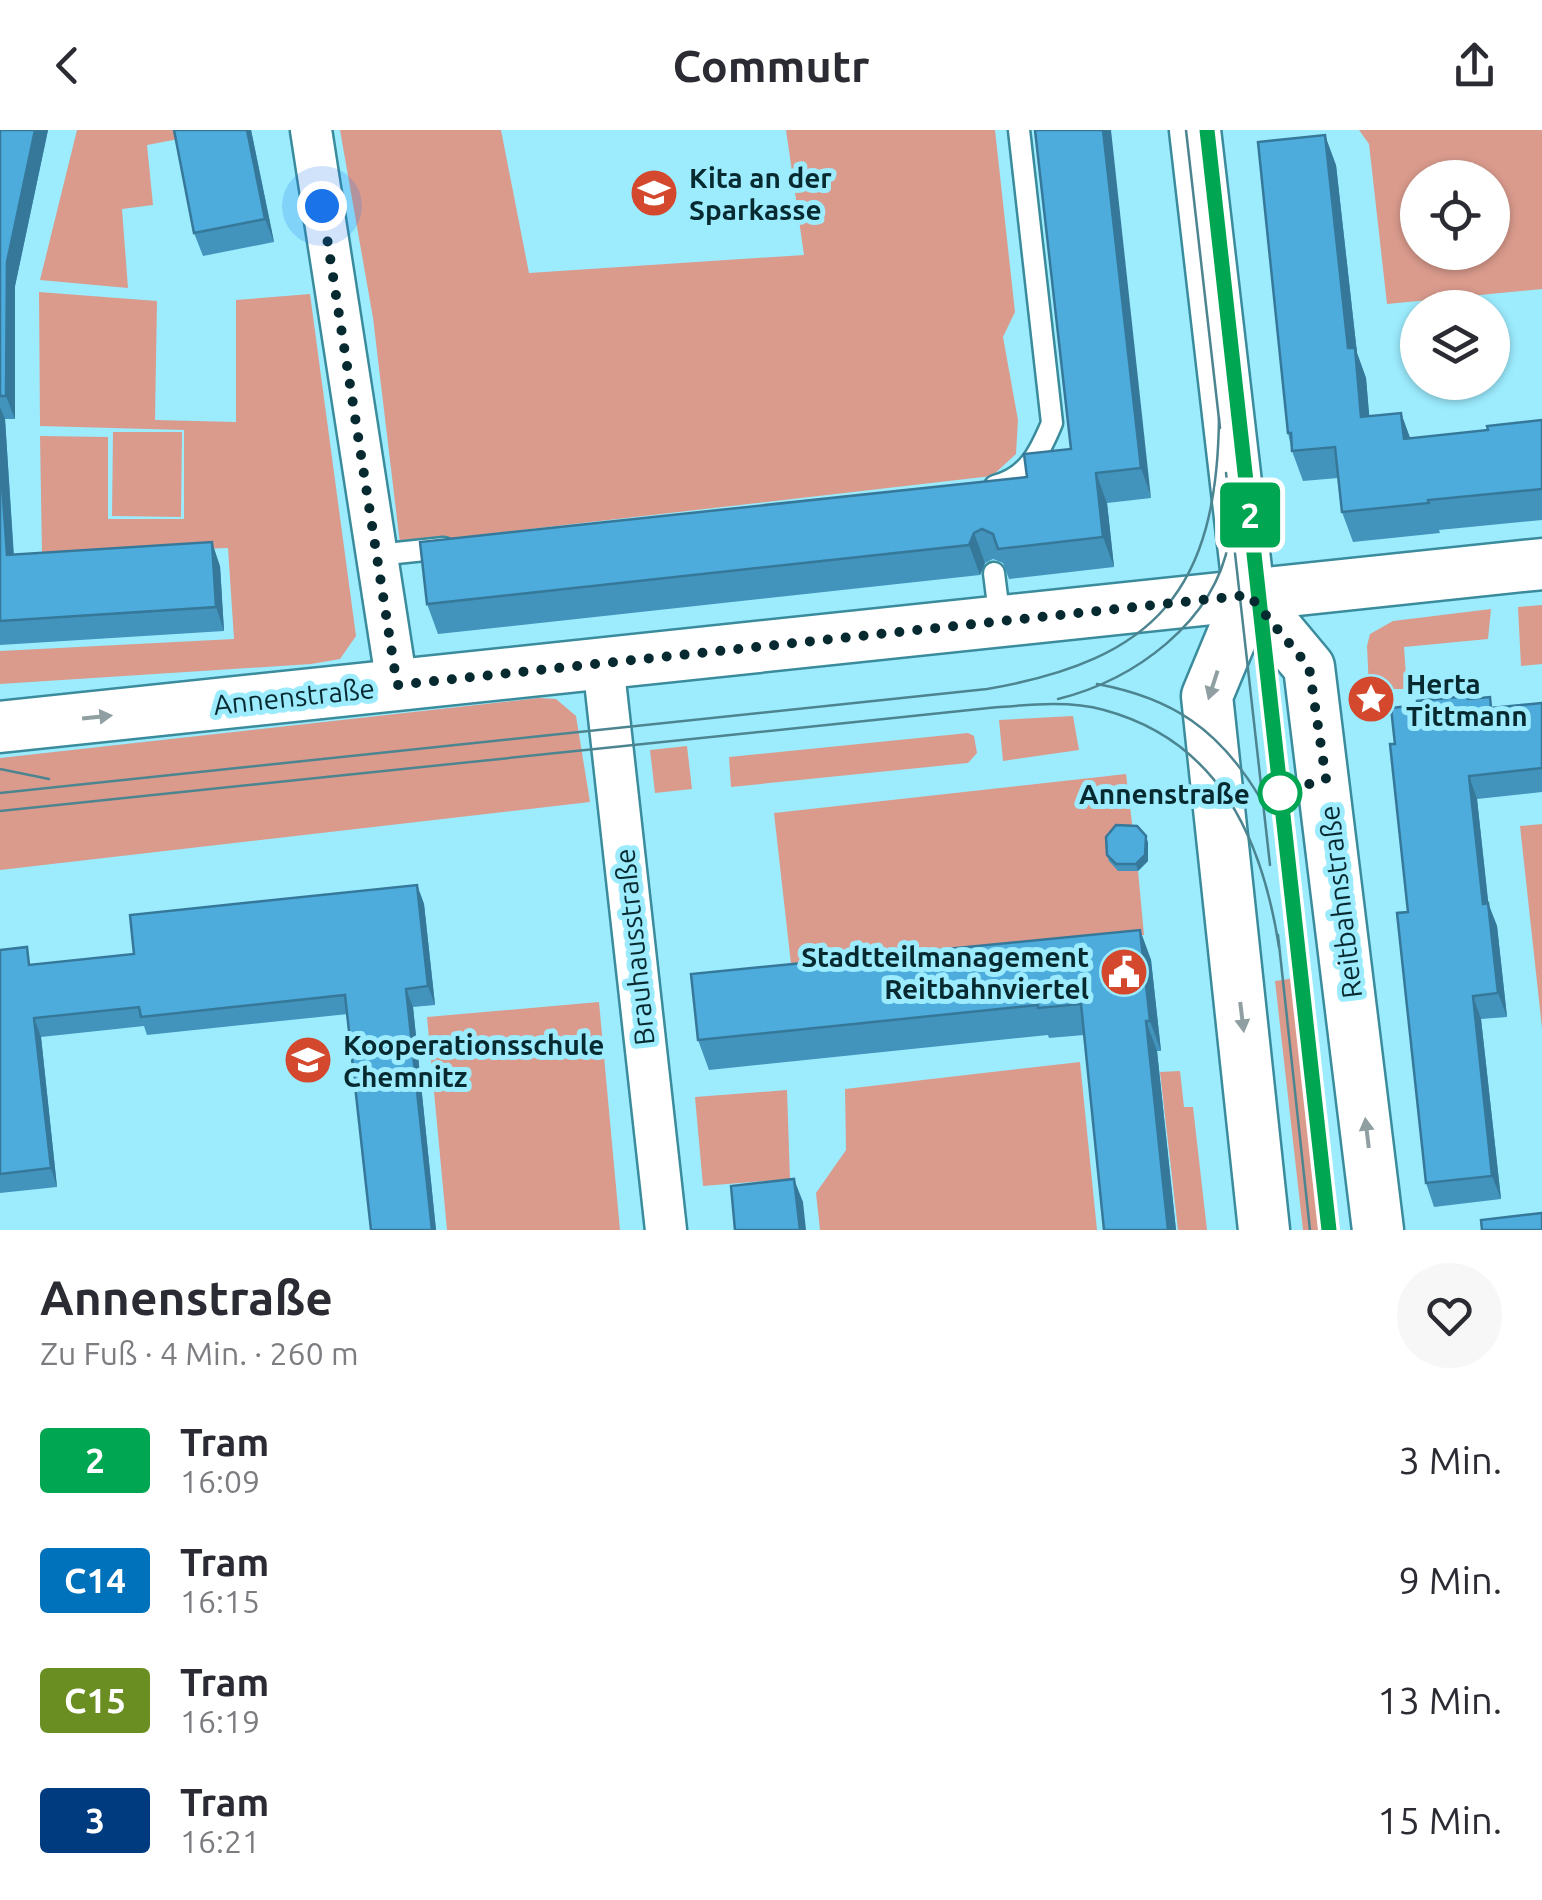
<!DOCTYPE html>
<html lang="de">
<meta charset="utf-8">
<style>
:root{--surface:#fff;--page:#f7f7f7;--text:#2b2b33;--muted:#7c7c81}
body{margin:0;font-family:Ubuntu,sans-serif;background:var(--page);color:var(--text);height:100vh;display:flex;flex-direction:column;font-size:38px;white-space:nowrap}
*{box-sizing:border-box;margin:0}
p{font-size:32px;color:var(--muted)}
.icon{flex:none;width:55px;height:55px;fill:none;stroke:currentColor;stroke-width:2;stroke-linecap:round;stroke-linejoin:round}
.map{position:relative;height:1100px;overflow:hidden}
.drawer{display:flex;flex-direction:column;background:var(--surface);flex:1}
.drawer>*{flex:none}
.badge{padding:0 20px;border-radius:8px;font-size:35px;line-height:65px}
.controls{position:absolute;left:1400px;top:30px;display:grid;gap:20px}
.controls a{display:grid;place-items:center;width:110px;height:110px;border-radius:50%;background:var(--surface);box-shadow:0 2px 8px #0004;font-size:50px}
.you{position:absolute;width:50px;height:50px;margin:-25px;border:8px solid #fff;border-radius:50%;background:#1a73e8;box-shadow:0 0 0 15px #1a73e833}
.map>.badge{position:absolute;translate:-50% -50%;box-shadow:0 0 0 5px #fff}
.round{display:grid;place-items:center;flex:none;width:105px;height:105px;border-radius:52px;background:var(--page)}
.headline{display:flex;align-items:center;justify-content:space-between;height:170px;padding:0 40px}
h1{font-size:48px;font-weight:600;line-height:75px}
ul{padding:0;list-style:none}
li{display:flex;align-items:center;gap:30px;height:120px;padding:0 40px}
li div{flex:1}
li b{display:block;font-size:38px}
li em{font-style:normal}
li .badge{min-width:110px;font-weight:700;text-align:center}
header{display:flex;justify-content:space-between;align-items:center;height:130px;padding:0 40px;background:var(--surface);font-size:45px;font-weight:600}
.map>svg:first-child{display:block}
.green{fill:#da9b8d;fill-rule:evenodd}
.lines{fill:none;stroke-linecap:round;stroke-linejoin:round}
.service-casing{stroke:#3a8b9b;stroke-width:25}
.minor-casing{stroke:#3a8b9b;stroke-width:45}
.tertiary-casing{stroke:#3a8b9b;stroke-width:55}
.service{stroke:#fff;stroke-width:20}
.minor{stroke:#fff;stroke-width:40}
.tertiary{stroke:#fff;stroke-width:50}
.tram{stroke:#4c8490;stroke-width:2.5}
.wall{fill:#4294bd}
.shaded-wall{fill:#36789a}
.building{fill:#4dacdc;stroke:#36789a;stroke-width:2.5}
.oneway{fill:#8f9fa2}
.line-casing{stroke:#fff;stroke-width:22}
.line{stroke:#00a651;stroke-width:15}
.walk{stroke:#072a31;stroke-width:10;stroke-dasharray:0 18}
.stop-dot{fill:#fff;stroke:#00a651;stroke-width:5}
.labels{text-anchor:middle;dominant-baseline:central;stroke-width:10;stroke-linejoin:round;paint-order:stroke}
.poi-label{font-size:28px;font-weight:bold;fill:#072a31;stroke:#9cecfe;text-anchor:start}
.street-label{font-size:28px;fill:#072a31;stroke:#9cecfe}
.stop-label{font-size:28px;font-weight:bold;fill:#072a31;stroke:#9cecfe;text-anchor:end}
</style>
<header><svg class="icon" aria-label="back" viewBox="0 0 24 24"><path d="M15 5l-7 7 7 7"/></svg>Commutr<svg class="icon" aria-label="share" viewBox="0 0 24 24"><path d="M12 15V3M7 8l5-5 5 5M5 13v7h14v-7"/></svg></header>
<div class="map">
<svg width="1542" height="1100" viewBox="0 0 1542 1100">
<rect width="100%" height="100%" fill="#9cecfe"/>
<!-- green -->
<g class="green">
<path d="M77 0H226L147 15 153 75 122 79 128 158 40 150Z"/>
<path d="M340 0H501L529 143 804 125 786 0H995L1015 182 1003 207 1018 290 1016 324 992 346 400 414 373 188Z"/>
<path d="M1359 0H1542V159L1387 174 1369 14ZM1418 48H1492V122H1418Z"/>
<path d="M39 162 157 171 155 290 236 292V170L310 164 356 506 340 529 311 534 0 554V521L234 509 228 418 42 425 40 306 108 307V389H184V300L40 296Z"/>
<path d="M113 302H182L181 387 112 386Z"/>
<path d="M1542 475V534L1521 536 1518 477Z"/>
<path d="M1491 479 1488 509 1404 517 1407 559H1369L1367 516 1370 504 1393 491Z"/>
<path d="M539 568 556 569 576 586 590 672 0 740V628Z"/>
<path d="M1073 586 1079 620 1003 631 999 590Z"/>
<path d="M968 603 974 606 977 623 968 633 731 657 729 627Z"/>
<path d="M687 616 692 659 655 663 650 620Z"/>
<path d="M1126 644 1133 701 1107 725 1119 741H1138L1144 805 792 843 774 683Z"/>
<path d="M1542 694V898L1520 696Z"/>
<path d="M1308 846 1335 1100H1303L1275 851Z"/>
<path d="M599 872 620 1100H447L427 887Z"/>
<path d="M1080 932 1097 1100H820L816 1063 846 1020 845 959Z"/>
<path d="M1180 941 1184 977H1193L1207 1100H1178L1160 942Z"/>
<path d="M787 960 790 1049 703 1056 695 967Z"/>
</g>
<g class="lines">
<!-- service casing -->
<g class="service-casing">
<g id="service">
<path d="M995 356C1028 347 1039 324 1052 293L1019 0"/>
<path d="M377 425 444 418"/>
<path d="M994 443 1000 491"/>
</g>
</g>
<!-- minor casing -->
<g class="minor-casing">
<g id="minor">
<path d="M311 0 397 555"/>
<path d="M603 533 666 1100"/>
</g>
</g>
<!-- tertiary casing -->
<g class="tertiary-casing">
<g id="tertiary">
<path d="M1195 0 1249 465 1207 566 1264 1100"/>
<path d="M1249 465 1309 537 1378 1100"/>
<path d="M0 597 1542 434"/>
</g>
</g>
<!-- service -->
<use href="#service" class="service"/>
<!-- minor -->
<use href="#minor" class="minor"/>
<!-- tertiary -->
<use href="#tertiary" class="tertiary"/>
<!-- tram -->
<g class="tram">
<path d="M1186 0 1220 298"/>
<path d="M1207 0 1329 1100"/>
<path d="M1226 343 1270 735"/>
<path d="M1097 554C1173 568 1219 600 1259 666"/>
<path d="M1058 569C1134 550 1214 493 1229 411"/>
<path d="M0 639 49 649"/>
<path d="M0 663 987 559C1157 530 1217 459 1219 288"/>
<path d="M0 681 989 578C1026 575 1068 570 1104 580 1219 611 1262 708 1279 817"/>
<path d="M1278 805 1310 1100"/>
</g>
</g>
<!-- wall -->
<g class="wall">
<path d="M0 0H48L15 156V289H5L14 425 220 436 224 501 0 515Z"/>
<path d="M251 0 274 112 203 126 194 103Z"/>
<path d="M1035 0 1151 368 1107 373 1114 437 1009 449 1003 433 993 429 985 433 980 445 438 504 427 474 1027 347 1071 319Z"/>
<path d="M1336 35 1357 223 1366 248 1369 286 1401 283 1410 309 1488 300 1542 290V390L1439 400 1440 403 1353 412 1342 382 1338 348 1303 351 1292 321 1288 303Z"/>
<path d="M1468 566 1469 569 1494 578 1542 573V662L1477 669 1488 773 1497 796 1507 887 1481 889 1501 1069 1434 1077 1426 1053 1408 782 1395 614Z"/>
<path d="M1146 706 1148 713V731L1138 741H1118L1109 731 1107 725Z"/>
<path d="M417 755 424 774 435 875 413 877 436 1100H371L348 884 147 905 144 896 41 907 57 1057 0 1063V820L33 835 134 824Z"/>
<path d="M1140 800 1151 830 1161 921H1157L1176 1100H1104L1084 905 1049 908 1048 905 709 940 698 910Z"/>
</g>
<!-- shaded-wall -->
<g class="shaded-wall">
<path d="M35 0H48L15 156V289L6 266 7 132Z"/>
<path d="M247 0H251L274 112 265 89Z"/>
<path d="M1103 0H1111L1151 368 1141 338Z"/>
<path d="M1325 5 1336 35 1357 223 1366 248 1372 317 1361 287 1348 218Z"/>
<path d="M0 277 5 289 15 449 7 425 0 324Z"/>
<path d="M1401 283 1412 313 1404 309Z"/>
<path d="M1096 343 1107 373 1114 437 1103 407Z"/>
<path d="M974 403 985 433 980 445 969 415Z"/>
<path d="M212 412 220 436 224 501 216 477Z"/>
<path d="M1469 646 1477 669 1491 797 1483 774Z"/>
<path d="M1146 706 1148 713V731L1138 741 1136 734Z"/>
<path d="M417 755 424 774 435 875 428 856Z"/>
<path d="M1488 773 1497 796 1507 887 1498 863Z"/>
<path d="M1140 800 1151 830 1161 921 1150 891Z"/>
<path d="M406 859 413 877 436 1100H432Z"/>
<path d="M1473 866 1481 889 1501 1069 1492 1046Z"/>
<path d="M34 888 41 907 57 1057 51 1038Z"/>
<path d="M1146 891 1157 921 1176 1100H1168Z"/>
<path d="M794 1049 803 1072 806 1100H800Z"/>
</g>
<!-- building -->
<g class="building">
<path d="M0 0H35L7 132 6 266H0Z"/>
<path d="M174 0H247L265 89 194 103Z"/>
<path d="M1035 0H1103L1141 338 1096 343 1103 407 998 419 993 404 982 399 974 403 969 415 427 474 420 412 1027 347 1024 324 1071 319Z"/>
<path d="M1325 5 1348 218H1355L1361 287 1401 283 1404 309 1488 300 1487 296 1542 290V359L1428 370 1429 373 1342 382 1335 317 1292 321 1291 303H1288L1258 12Z"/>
<path d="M0 324 7 425 212 412 216 477 0 491Z"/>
<path d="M1468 566V569L1490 567 1491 578 1542 573V638L1469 646 1483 774 1488 773 1498 863 1473 866 1492 1046 1426 1053 1397 783 1408 782 1390 614H1395L1391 578 1417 575V571Z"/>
<path d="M1116 695 1137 696 1146 706 1145 725 1136 734H1116L1107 725 1106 707Z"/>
<path d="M417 755 428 856 406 859 432 1100H371L345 865 141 887 139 877 34 888 51 1038 0 1044V820L27 817 29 835 134 824 130 785Z"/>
<path d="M1140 800 1150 891H1146L1168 1100H1104L1081 874 1038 878V875L698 910 691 844Z"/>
<path d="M794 1049 800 1100H735L731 1056Z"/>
<path d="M1542 1083V1100H1482L1481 1090Z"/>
</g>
<!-- one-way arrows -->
<defs><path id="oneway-solid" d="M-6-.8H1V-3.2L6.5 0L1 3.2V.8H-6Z" transform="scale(2.5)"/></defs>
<g class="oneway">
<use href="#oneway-solid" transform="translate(1213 555) rotate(108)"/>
<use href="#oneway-solid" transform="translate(97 587) rotate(-6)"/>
<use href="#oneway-solid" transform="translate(1242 887) rotate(83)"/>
<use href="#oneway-solid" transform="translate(1367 1003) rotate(-97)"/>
</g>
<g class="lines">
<!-- line casing -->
<g class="line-casing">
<path id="line" d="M1207 0 1329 1100"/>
</g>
<!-- line -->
<use href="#line" class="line"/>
<!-- walk -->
<path class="walk" d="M322 76 397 555 1249 465 1309 537 1326 649 1280 663"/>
</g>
<!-- icons -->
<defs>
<g id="school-disc" transform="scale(2.5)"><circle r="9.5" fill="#d4492e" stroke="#9cecfe"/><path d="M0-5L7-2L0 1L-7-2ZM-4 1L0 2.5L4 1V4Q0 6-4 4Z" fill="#fff"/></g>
<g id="sight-disc" transform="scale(2.5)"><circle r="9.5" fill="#d4492e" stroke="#9cecfe"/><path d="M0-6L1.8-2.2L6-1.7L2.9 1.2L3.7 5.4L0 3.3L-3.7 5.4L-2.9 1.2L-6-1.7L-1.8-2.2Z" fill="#fff"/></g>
<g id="civic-disc" transform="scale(2.5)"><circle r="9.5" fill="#d4492e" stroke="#9cecfe"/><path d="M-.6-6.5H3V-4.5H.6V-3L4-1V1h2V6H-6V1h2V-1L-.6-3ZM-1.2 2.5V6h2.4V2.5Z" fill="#fff"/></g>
</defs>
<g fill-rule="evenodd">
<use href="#school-disc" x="654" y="63"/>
<use href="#sight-disc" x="1371" y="569"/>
<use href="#civic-disc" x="1124" y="842"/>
<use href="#school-disc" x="308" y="930"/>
</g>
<!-- markers -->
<circle class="stop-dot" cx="1280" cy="663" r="20"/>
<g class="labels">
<!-- poi labels -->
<g class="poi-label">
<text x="689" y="47">Kita an der<tspan x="689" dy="32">Sparkasse</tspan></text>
<text x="1406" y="553">Herta<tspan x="1406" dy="32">Tittmann</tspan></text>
<text x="1089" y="826" text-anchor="end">Stadtteilmanagement<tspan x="1089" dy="32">Reitbahnviertel</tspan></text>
<text x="343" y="914">Kooperationsschule<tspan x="343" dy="32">Chemnitz</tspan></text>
</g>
<!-- street labels -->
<g class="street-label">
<text transform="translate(294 566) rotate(-6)">Annenstraße</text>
<text transform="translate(1340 772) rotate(-97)">Reitbahnstraße</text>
<text transform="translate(634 817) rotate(-96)">Brauhausstraße</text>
</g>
<!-- stop labels -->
<g class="stop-label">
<text x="1250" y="663">Annenstraße</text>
</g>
</g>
</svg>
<div class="controls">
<a><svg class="icon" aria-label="locate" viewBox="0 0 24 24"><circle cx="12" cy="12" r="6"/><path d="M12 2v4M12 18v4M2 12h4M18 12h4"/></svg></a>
<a><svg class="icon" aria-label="layers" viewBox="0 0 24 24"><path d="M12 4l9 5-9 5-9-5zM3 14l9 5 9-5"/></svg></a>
</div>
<div class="you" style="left:322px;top:76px"></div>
<b class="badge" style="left:1250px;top:385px;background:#00a651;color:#fff">2</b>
</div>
<section class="drawer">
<div class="headline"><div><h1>Annenstraße</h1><p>Zu Fuß · 4 Min. · 260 m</p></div><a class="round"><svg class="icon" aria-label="heart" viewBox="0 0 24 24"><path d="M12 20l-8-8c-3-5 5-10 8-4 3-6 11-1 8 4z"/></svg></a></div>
<ul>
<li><span class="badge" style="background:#00a651;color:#fff">2</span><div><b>Tram</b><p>16:09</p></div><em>3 Min.</em></li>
<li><span class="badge" style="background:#0072bc;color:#fff">C14</span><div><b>Tram</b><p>16:15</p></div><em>9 Min.</em></li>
<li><span class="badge" style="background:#6b8e23;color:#fff">C15</span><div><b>Tram</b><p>16:19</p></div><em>13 Min.</em></li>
<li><span class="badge" style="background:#003b80;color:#fff">3</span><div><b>Tram</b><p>16:21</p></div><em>15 Min.</em></li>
</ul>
</section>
